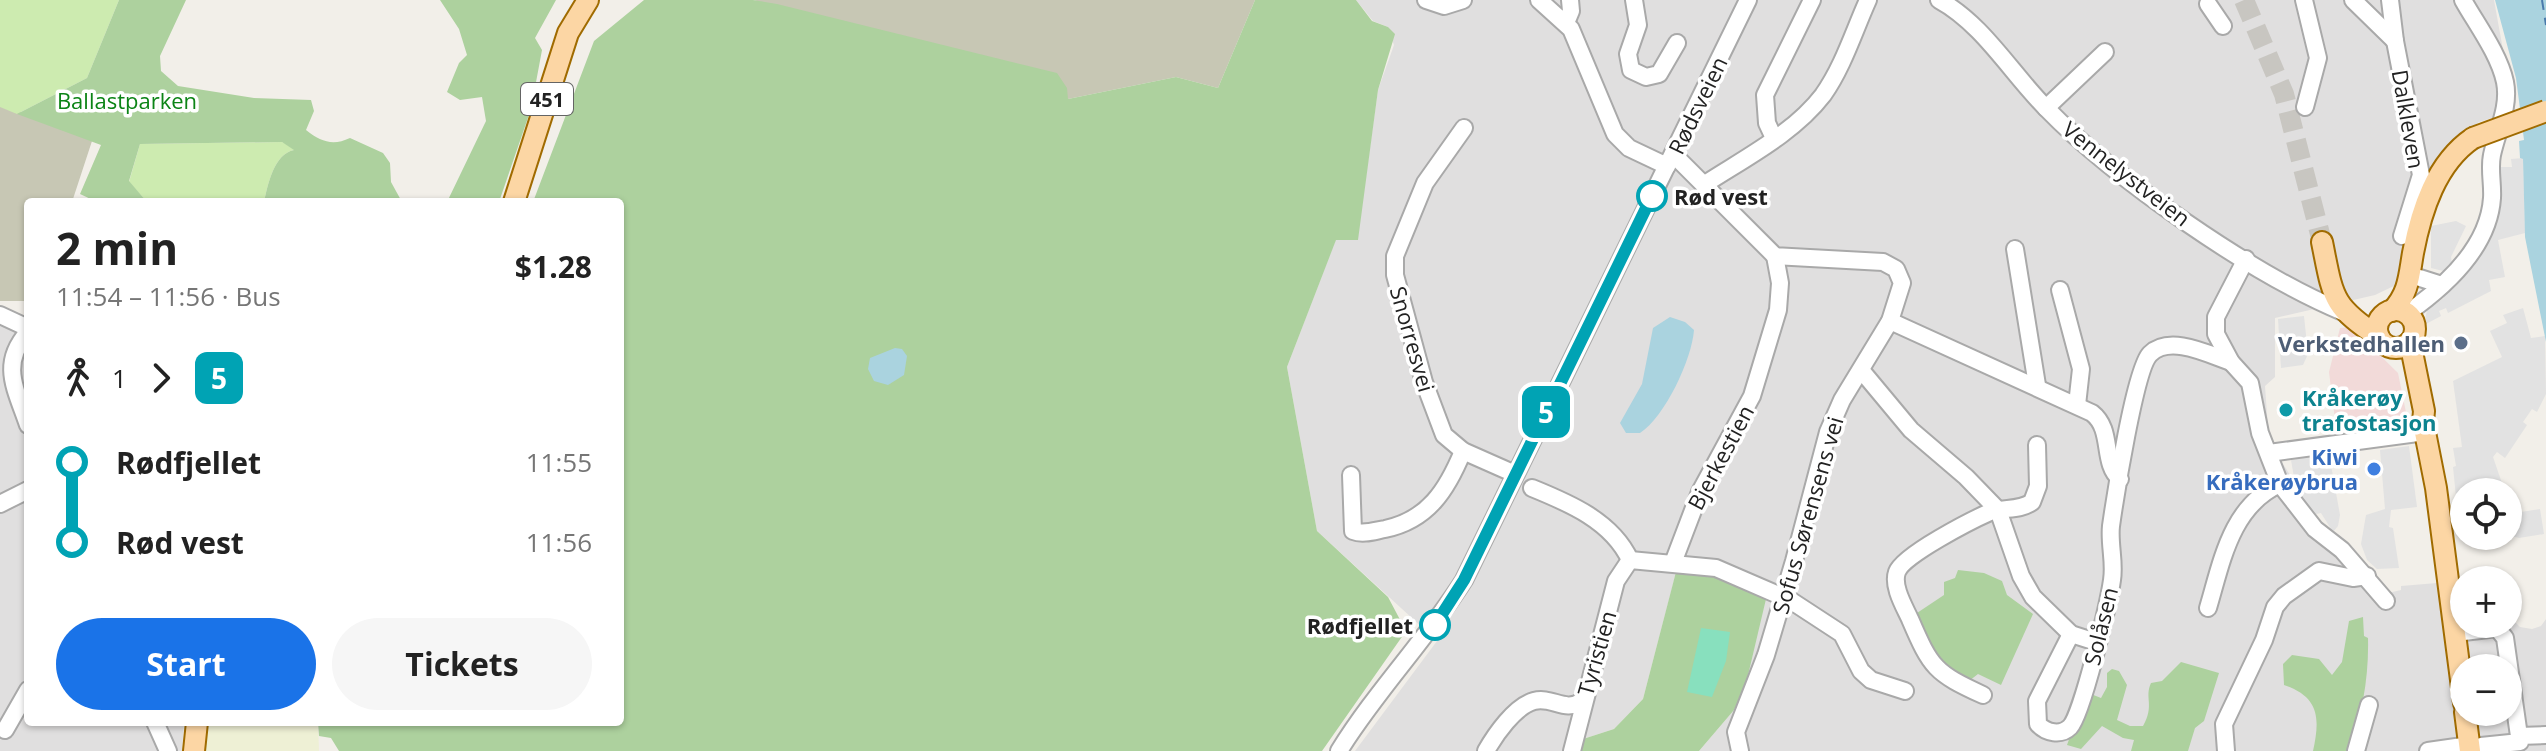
<!DOCTYPE html>
<meta charset="utf-8">
<style>
:root{--surface:#fff;--page:#f6f6f6;--text:#222;--muted:#767676;--accent:#1a73e8}
body{margin:0;font-family:"Open Sans",sans-serif;background:var(--page);color:var(--text);height:100vh;display:flex;flex-direction:column;font-size:30px;white-space:nowrap}
*{box-sizing:border-box;margin:0}
p{font-size:26px;color:var(--muted)}
.icon{flex:none;width:44px;height:44px;fill:none;stroke:currentColor;stroke-width:2;stroke-linecap:round;stroke-linejoin:round}
.map{position:relative;flex:1;overflow:hidden}
.sheet{position:absolute;left:24px;top:198px;width:600px;height:528px;display:flex;flex-direction:column;background:var(--surface);border-radius:8px;box-shadow:0 2px 6px #0004}
.sheet>*{flex:none}
.badge{padding:0 16px;border-radius:12px;font-size:28px;line-height:52px}
.fabs{position:absolute;left:2450px;top:478px;display:grid;gap:16px}
.fabs a{display:grid;place-items:center;width:72px;height:72px;border-radius:50%;background:var(--surface);box-shadow:0 2px 6px #0004;font-size:40px}
.map>.badge{position:absolute;translate:-50% -50%;box-shadow:0 0 0 4px #fff}
.legs{display:flex;align-items:center;gap:12px;height:88px;padding:0 32px;font-size:26px}
.legs p{margin-inline-start:auto}
.headline{display:flex;align-items:center;justify-content:space-between;height:136px;padding:0 32px}
h1{font-size:44px;font-weight:700;line-height:60px}
.primary-button{display:flex;gap:16px;margin-top:auto;padding:16px 32px}
.primary-button a{flex:1;height:92px;border-radius:48px;background:var(--accent);color:#fff;font-size:32px;font-weight:700;line-height:92px;text-align:center}
.primary-button a+a{background:var(--page);color:var(--text)}
ul{padding:0 32px;list-style:none}
li{display:flex;align-items:center;gap:28px;height:80px;font-size:30px}
li i{display:grid;place-items:center;width:12px;height:100%;margin:0 10px;background:currentColor}
li i::after{content:'';width:20px;height:20px;margin:-10px;border:6px solid;border-radius:50%;background:var(--surface)}
li p{margin-inline-start:auto}
li:first-child i{background:linear-gradient(#0000 50%,currentColor 0)}
li:last-child i{background:linear-gradient(currentColor 50%,#0000 0)}
.map>svg:first-child{display:block}
.residential{fill:#e0dfdf;fill-rule:evenodd}
.commercial{fill:#f2dad9}
.construction{fill:#c7c7b4}
.farmland{fill:#eef0d5}
.grass{fill:#cdebb0}
.forest{fill:#add19e}
.pitch{fill:#88e0be}
.parking{fill:#e2e2e2}
.water{fill:#aad3df}
.lines{fill:none;stroke-linecap:round;stroke-linejoin:round}
.ferry{stroke:#4a7aab;stroke-width:2;stroke-dasharray:10 8;stroke-linecap:butt}
.major-tunnel{stroke:#c8c6c1;stroke-width:20;stroke-dasharray:20 10;stroke-linecap:butt}
.minor-casing{stroke:#a9a9a9;stroke-width:20}
.major-casing{stroke:#a06b00;stroke-width:24}
.minor{stroke:#fff;stroke-width:16}
.major{stroke:#fcd6a4;stroke-width:20}
.major-bridge-casing{stroke:#a06b00;stroke-width:24;stroke-linecap:butt}
.major-bridge{stroke:#fcd6a4;stroke-width:20}
.line-1-casing{stroke:#fff;stroke-width:18}
.line-1{stroke:#00a3b4;stroke-width:12}
.stop-1-dot{fill:#fff;stroke:#00a3b4;stroke-width:4}
.service-dot{fill:#5c6f8a;stroke:#fff;stroke-width:3}
.culture-dot{fill:#0f9aa8;stroke:#fff;stroke-width:3}
.shop-dot{fill:#3f7fe0;stroke:#fff;stroke-width:3}
.labels{text-anchor:middle;dominant-baseline:central;stroke-width:7;stroke-linejoin:round;paint-order:stroke}
.shield{fill:#fff;stroke:#646464;stroke-width:2}
.shield-label{font-size:20px;font-weight:bold;fill:#222}
.park-label{font-size:22px;fill:#0c8416;stroke:#fff}
.street-label{font-size:22px;fill:#222;stroke:#fff}
.stop-label{font-size:22px;font-weight:bold;fill:#222;stroke:#fff;text-anchor:start}
.service-label{font-size:22px;font-weight:bold;fill:#4e5e75;stroke:#fff;text-anchor:end}
.culture-label{font-size:22px;font-weight:bold;fill:#0d838f;stroke:#fff;text-anchor:start}
.shop-label{font-size:22px;font-weight:bold;fill:#366cbe;stroke:#fff;text-anchor:end}
</style>
<div class="map">
<svg width="2546" height="751" viewBox="0 0 2546 751">
<rect width="100%" height="100%" fill="#f2efe9"/>
<!-- residential -->
<g class="residential">
<path d="M1356 0H2494L2514 111 2479 122 2454 140 2421 188 2398 284 2375 295 2275 318V377L2265 386 2269 442 2350 569 2388 593 2401 590V586L2437 583 2464 609V624H2508L2511 618 2520 627 2532 629 2541 626 2546 619V751H1699L1734 710 1677 569 1643 699 1614 729 1580 740 1577 751H1355L1437 641 1317 531 1287 367 1336 239 1357 240 1378 90 1394 45 1388 27 1373 21ZM2464 668H2508V712H2464Z"/>
<path d="M0 321 28 335V722H184L182 751H0Z"/>
</g>
<!-- commercial -->
<path class="commercial" d="M2351 327 2398 373 2409 427 2349 435 2336 427 2329 372 2340 328Z"/>
<!-- construction -->
<g class="construction">
<path d="M753 0H1255L1218 88 1176 77 1068 99 880 31Z"/>
<path d="M0 104 92 141 72 202H28V301H0Z"/>
</g>
<!-- farmland -->
<path class="farmland" d="M205 722H318L319 751H202Z"/>
<!-- grass -->
<g class="grass">
<path d="M0 0H119L87 78 17 114 0 107Z"/>
<path d="M282 142 294 147V150C274 154 268 184 264 202H147L129 182 140 144Z"/>
</g>
<!-- forest -->
<g class="forest">
<path d="M119 0H186L160 56 161 71 178 86 254 98 311 100 314 111 306 130C321 142 333 146 350 138L383 153 390 163 391 182 402 202H264C268 184 274 154 294 150L282 142 140 144 129 181 147 202H97L80 194 101 145 17 114 87 78Z"/>
<path d="M440 0H556L535 38 542 50 531 109 499 202H447L486 121 482 97 460 100 447 92 459 63 467 55 459 29Z"/>
<path d="M644 0H753L777 4 1057 73 1067 88 1068 99 1176 77 1218 88 1255 0H1356L1372 21 1388 27 1395 34 1378 90 1358 240H1336L1287 367 1317 531 1388 597 1406 631 1322 751H339L331 738 319 736 318 722H620V202H533L594 41Z"/>
<path d="M1677 568 1709 571 1766 599 1745 688 1734 710 1699 751H1577L1580 740 1614 729 1643 699Z"/>
<path d="M1958 570 1984 573 2002 581 2007 595 2033 614 2001 685 1978 674 1969 681 1946 673 1914 615 1944 595V582L1955 578Z"/>
<path d="M2363 617 2364 636 2368 638C2369 678 2362 713 2350 751H2313C2320 719 2320 697 2284 685L2283 664 2292 655 2319 659 2332 675 2342 662 2349 621Z"/>
<path d="M2181 662 2219 673 2204 721 2195 728 2188 751H2131L2134 740 2123 738 2102 726 2081 749 2067 745 2086 692 2101 698 2107 687V673L2112 669 2119 671 2127 685 2117 720 2130 726H2143C2155 705 2144 698 2151 683L2162 681Z"/>
</g>
<!-- pitch -->
<path class="pitch" d="M1701 628 1730 632 1726 661 1712 697 1687 692Z"/>
<!-- parking -->
<g class="parking">
<path d="M2523 158 2525 233 2498 240 2505 277 2489 280 2491 291 2448 313 2446 308 2439 311 2441 316 2424 325 2427 310 2444 298 2443 293 2499 215 2500 167H2512L2511 159Z"/>
<path d="M2456 221 2466 226 2451 257 2452 264 2443 271 2431 268V226Z"/>
<path d="M2523 308 2531 338 2545 336 2546 394 2537 412 2532 409 2523 422 2527 425 2505 458 2497 452 2493 457 2505 492H2464V500L2460 501 2456 497 2453 467 2456 466 2453 448 2462 447 2453 381 2502 357 2490 331 2507 323 2503 315Z"/>
<path d="M2304 316 2308 354 2303 365 2281 368 2278 319Z"/>
<path d="M2409 446 2417 507 2391 510 2389 527 2393 528 2399 568 2377 569 2367 560 2361 544 2366 515 2385 509 2380 450Z"/>
<path d="M2329 454 2340 515 2338 526 2333 532 2321 513 2316 514 2296 489 2291 460Z"/>
<path d="M2540 509 2544 534 2519 538 2508 535V514Z"/>
</g>
<!-- water -->
<g class="water">
<path d="M2495 0H2546V342L2525 237 2523 159 2520 158 2519 141 2524 140 2516 78Z"/>
<path d="M1670 317 1685 322 1694 330C1692 359 1665 417 1640 433H1626L1620 423 1642 384 1653 328Z"/>
<path d="M895 348 902 349 907 356 904 375 888 385 874 381 868 369 870 358Z"/>
</g>
<g class="lines">
<!-- ferry -->
<path class="ferry" d="M2542 0 2546 25"/>
<!-- major-tunnel -->
<path class="major-tunnel" d="M2244 0 2284 94 2322 242"/>
<!-- minor casing -->
<g class="minor-casing">
<g id="minor">
<path d="M1426 0 1444 6 1463 0"/>
<path d="M1539 0 1571 29 1615 134 1629 148 1667 166"/>
<path d="M1634 0 1638 25 1628 54 1631 70 1646 77 1659 74 1677 43"/>
<path d="M1939 0C1983 24 2011 73 2046 108 2116 180 2252 274 2343 312"/>
<path d="M2304 0 2318 58 2305 107"/>
<path d="M2353 0 2395 41"/>
<path d="M2390 0 2395 41 2421 175 2402 236"/>
<path d="M2208 4 2223 26"/>
<path d="M1566 23 1571 11 1570 0"/>
<path d="M2046 108 2105 52"/>
<path d="M1464 128 1425 183 1395 256V275L1424 382 1444 435 1463 451 1515 474"/>
<path d="M1774 138 1767 123 1765 95 1812 0"/>
<path d="M1673 154 1775 256 1883 262 1896 269 1902 283 1890 321 1842 400 1828 432 1794 561 1766 655 1736 732 1740 751"/>
<path d="M1705 184C1745 158 1794 133 1823 95 1843 67 1854 31 1868 0"/>
<path d="M2015 249 2037 385"/>
<path d="M2246 259 2216 317V334L2231 362 2250 383 2260 433 2280 484 2315 529 2342 550 2386 601"/>
<path d="M2420 278 2442 285"/>
<path d="M2060 290 2081 369 2077 405"/>
<path d="M2417 306C2452 280 2489 244 2492 198 2493 184 2489 169 2492 155 2497 131 2510 107 2505 82 2499 54 2477 25 2463 0"/>
<path d="M0 315 28 328"/>
<path d="M1890 321 2092 413C2114 430 2101 463 2120 479"/>
<path d="M28 332C0 364 15 387 28 425"/>
<path d="M1861 370 1911 430 1966 477 1998 510 2021 576 2033 597 2071 634 2096 642"/>
<path d="M2269 453 2425 432"/>
<path d="M1351 475 1353 531C1363 535 1374 531 1385 529 1428 520 1447 490 1463 451"/>
<path d="M1532 488C1569 503 1612 521 1630 560"/>
<path d="M0 504 28 490"/>
<path d="M1673 563 1700 492 1752 396 1778 310 1780 283 1775 256"/>
<path d="M2208 608C2222 561 2231 506 2280 484"/>
<path d="M2455 633 2497 628 2505 638 2519 736"/>
<path d="M2071 634 2037 701 2038 724C2046 733 2061 736 2070 727 2082 715 2109 602 2112 580 2115 562 2109 544 2111 526 2115 498 2135 369 2150 354 2170 334 2210 355 2231 362"/>
<path d="M1983 695C1935 673 1931 668 1910 619 1904 606 1892 586 1897 572 1903 555 1972 520 1990 512 2004 507 2019 511 2032 502L2038 486 2037 445"/>
<path d="M155 722 168 751"/>
<path d="M5 730 28 690"/>
<path d="M2481 746 2520 742 2519 736 2546 735"/>
<path d="M1339 751C1376 691 1426 640 1464 580L1748 0"/>
<path d="M1486 751C1495 735 1515 706 1534 701 1552 696 1565 713 1582 701"/>
<path d="M1572 751 1616 581 1630 560 1716 568 1790 600 1842 634 1861 671 1871 680 1905 691"/>
<path d="M2226 751 2224 724 2264 640 2275 607 2284 596 2319 571 2353 578 2367 576"/>
<path d="M2356 751 2369 705"/>
<path d="M2428 751 2470 745"/>
</g>
</g>
<!-- major casing -->
<g class="major-casing">
<g id="major">
<path d="M514 202 568 33 588 0"/>
<path d="M2322 242C2333 296 2331 306 2379 337"/>
<circle cx="2396" cy="329" r="19"/>
<path d="M2392 311C2409 293 2409 276 2413 253 2421 211 2436 163 2473 138"/>
<path d="M2410 342 2424 411 2423 422 2436 488 2464 703"/>
<path d="M2465 712 2470 751"/>
<path d="M194 751 197 722"/>
</g>
</g>
<!-- minor -->
<use href="#minor" class="minor"/>
<!-- major -->
<use href="#major" class="major"/>
<!-- major-bridge casing -->
<g class="major-bridge-casing">
<path id="major-bridge" d="M2473 138 2546 111"/>
</g>
<!-- major-bridge -->
<use href="#major-bridge" class="major-bridge"/>
</g>
<g class="lines">
<!-- line-1 casing -->
<g class="line-1-casing">
<path id="line-1" d="M1435 625 1464 580 1652 196"/>
</g>
<!-- line-1 -->
<use href="#line-1" class="line-1"/>
</g>
<!-- markers -->
<g class="stop-1-dot">
<circle cx="1652" cy="196" r="14"/>
<circle cx="1435" cy="625" r="14"/>
</g>
<circle class="service-dot" cx="2461" cy="343" r="8"/>
<circle class="culture-dot" cx="2286" cy="410" r="8"/>
<circle class="shop-dot" cx="2374" cy="469" r="8"/>
<g class="labels">
<!-- shield labels -->
<rect class="shield" x="521" y="83" width="52" height="32" rx="6"/>
<g class="shield-label">
<text x="547" y="99">451</text>
</g>
<!-- park labels -->
<g class="park-label">
<text x="127" y="100">Ballastparken</text>
</g>
<!-- street labels -->
<g class="street-label">
<text transform="translate(1697 105) rotate(-64)">Rødsveien</text>
<text transform="translate(2409 119) rotate(80)">Dalkleven</text>
<text transform="translate(2127 173) rotate(38)">Vennelystveien</text>
<text transform="translate(1413 339) rotate(74)">Snorresvei</text>
<text transform="translate(1720 457) rotate(-62)">Bjerkestien</text>
<text transform="translate(1807 515) rotate(-74)">Sofus Sørensens vei</text>
<text transform="translate(2100 626) rotate(-76)">Solåsen</text>
<text transform="translate(1596 653) rotate(-74)">Tyristien</text>
</g>
<!-- stop labels -->
<g class="stop-label">
<text x="1674" y="196">Rød vest</text>
<text x="1413" y="625" text-anchor="end">Rødfjellet</text>
</g>
<!-- service labels -->
<g class="service-label">
<text x="2445" y="343">Verkstedhallen</text>
</g>
<!-- culture labels -->
<g class="culture-label">
<text x="2302" y="397">Kråkerøy<tspan x="2302" dy="25">trafostasjon</tspan></text>
</g>
<!-- shop labels -->
<g class="shop-label">
<text x="2358" y="456">Kiwi<tspan x="2358" dy="25">Kråkerøybrua</tspan></text>
</g>
</g>
</svg>
<div class="fabs">
<a><svg class="icon" aria-label="locate" viewBox="0 0 24 24"><circle cx="12" cy="12" r="6"/><path d="M12 2v4M12 18v4M2 12h4M18 12h4"/></svg></a>
<a>+</a>
<a>−</a>
</div>
<b class="badge" style="left:1546px;top:412px;background:#00a3b4;color:#fff">5</b>
<section class="sheet">
<div class="headline"><div><h1>2 min</h1><p>11:54 – 11:56 · Bus</p></div><b>$1.28</b></div>
<div class="legs"><svg class="icon" aria-label="walk" viewBox="0 0 24 24"><circle cx="13" cy="4" r="2"/><path d="M13 8l-2 6 4 7M11 14l-3 7M7 12l3-4h3l4 4"/></svg>1<svg class="icon" aria-label="forward" viewBox="0 0 24 24"><path d="M9 5l7 7-7 7"/></svg><b class="badge" style="background:#00a3b4;color:#fff">5</b></div>
<ul>
<li><i style="color:#00a3b4"></i><b>Rødfjellet</b><p>11:55</p></li>
<li><i style="color:#00a3b4"></i><b>Rød vest</b><p>11:56</p></li>
</ul>
<div class="primary-button"><a>Start</a><a>Tickets</a></div>
</section>
</div>
